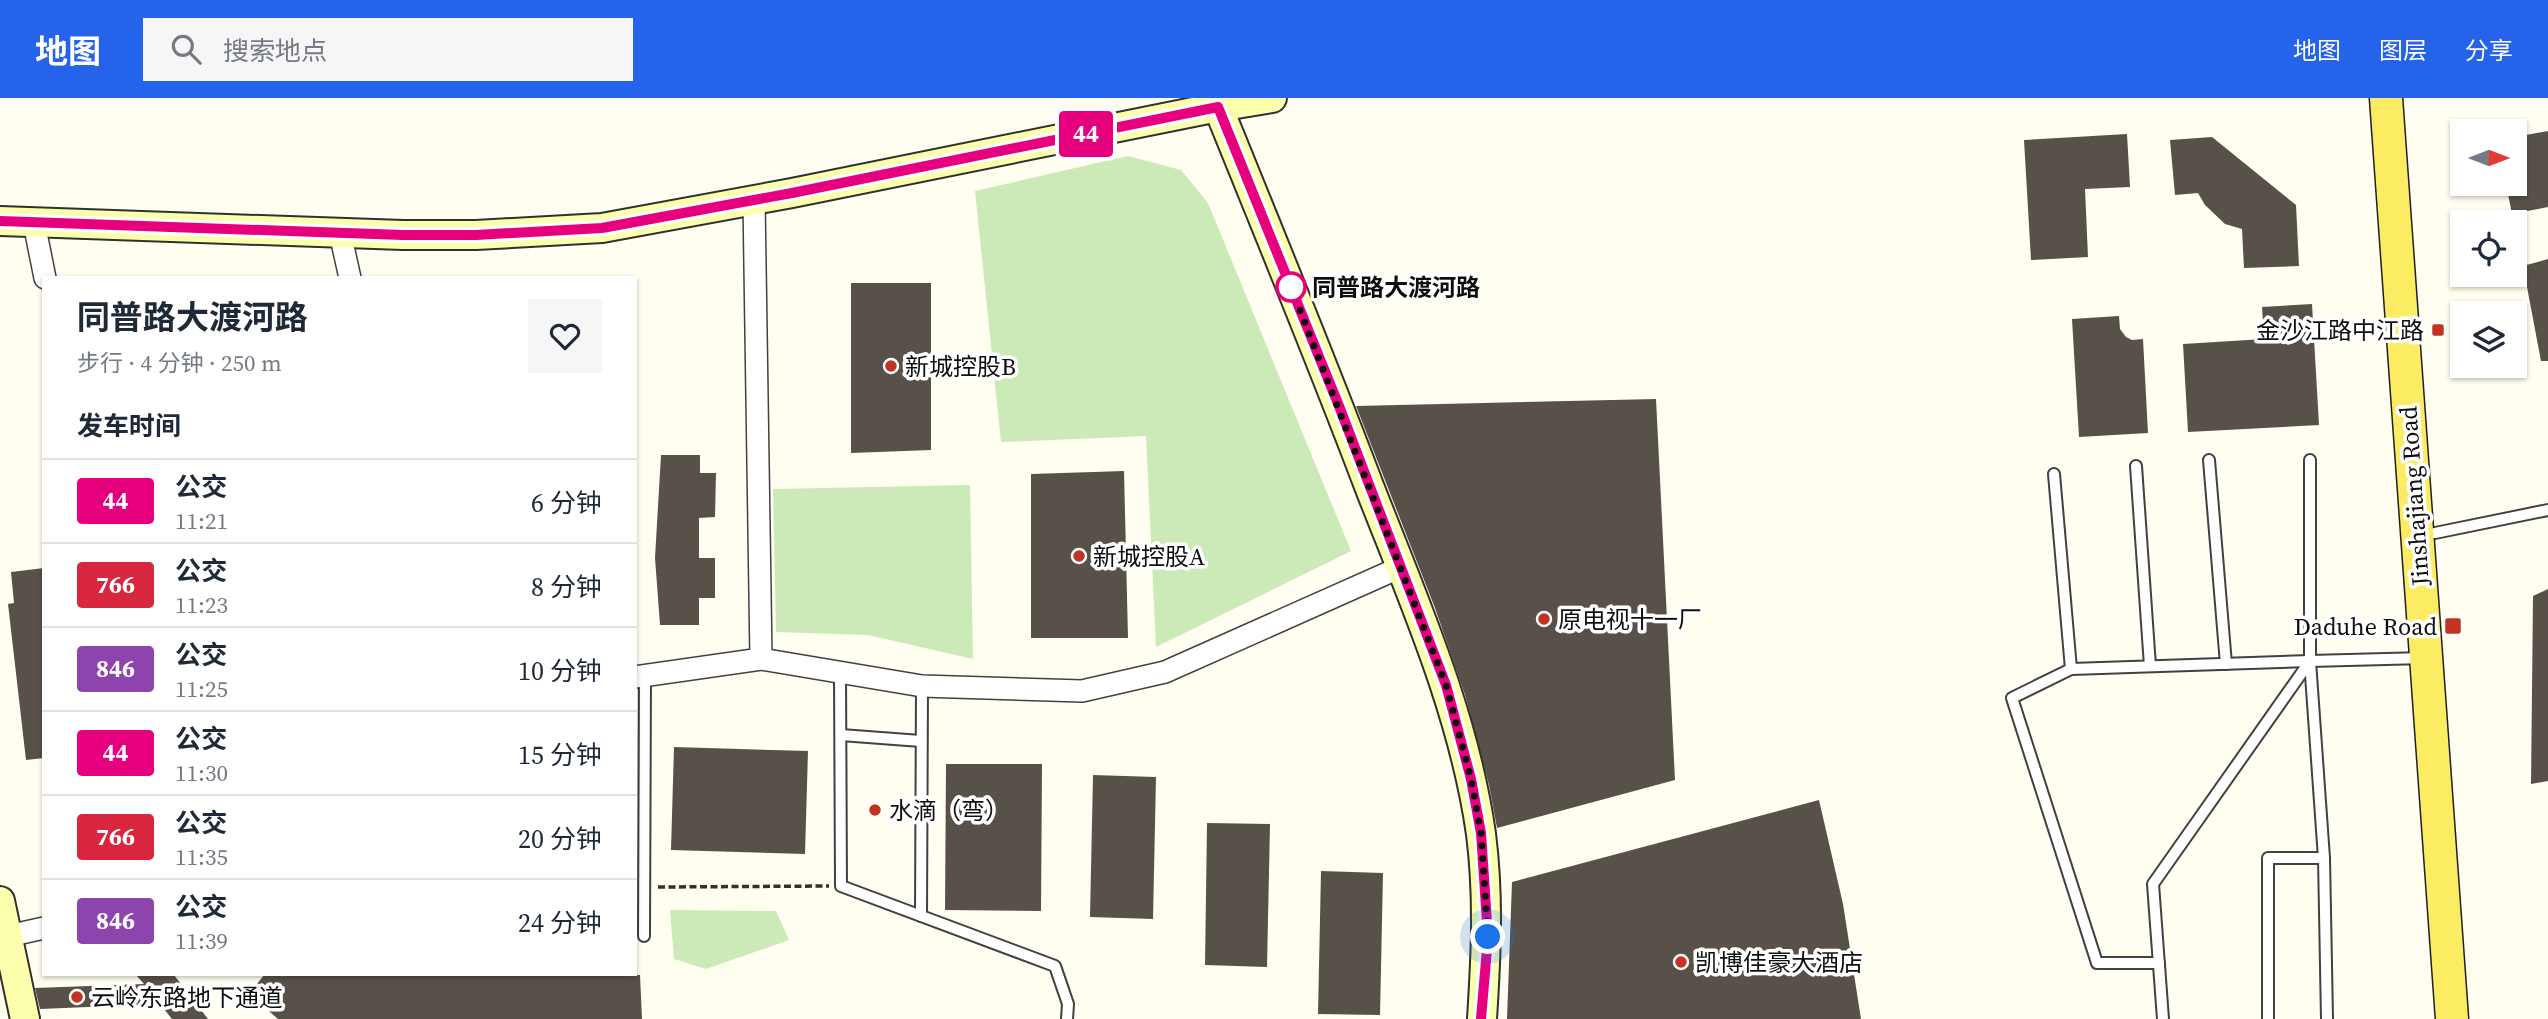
<!DOCTYPE html>
<html lang="zh">
<meta charset="utf-8">
<style>
:root{--surface:#fff;--page:#f6f6f7;--text:#1f2937;--muted:#747a83;--line:#e0e1e3;--accent:#2563eb}
body{margin:0;font-family:"Source Serif 4","Noto Sans SC",serif;background:var(--page);color:var(--text);height:100vh;display:flex;flex-direction:column;font-size:26px;white-space:nowrap}
*{box-sizing:border-box;margin:0}
p{font-size:23px;color:var(--muted)}
.icon{flex:none;width:38px;height:38px;fill:none;stroke:currentColor;stroke-width:2;stroke-linecap:round;stroke-linejoin:round}
.map{position:relative;flex:1;overflow:hidden}
.side{position:absolute;left:42px;top:178px;width:595px;height:700px;display:flex;flex-direction:column;background:var(--surface);border-radius:0px;box-shadow:0 2px 5px #0004}
.side>*{flex:none}
.badge{padding:0 14px;border-radius:5px;font-size:24px;line-height:46px}
.needle{width:46px;rotate:90deg}
.buttons{position:absolute;left:2450px;top:21px;display:grid;gap:14px}
.buttons a{display:grid;place-items:center;width:77px;height:77px;border-radius:0px;background:var(--surface);box-shadow:0 2px 5px #0004;font-size:35px}
.you{position:absolute;width:35px;height:35px;margin:-18px;border:5px solid #fff;border-radius:50%;background:#1a73e8;box-shadow:0 0 0 10px #1a73e833}
.map>.badge{position:absolute;translate:-50% -50%;box-shadow:0 0 0 4px #fff}
h2{padding:0 35px;font-size:26px;line-height:63px}
.round{display:grid;place-items:center;flex:none;width:74px;height:74px;border-radius:0px;background:var(--page)}
.overview{display:flex;align-items:center;justify-content:space-between;height:119px;padding:0 35px}
h1{font-size:33px;font-weight:700;line-height:52px}
ul{padding:0;list-style:none}
li{display:flex;align-items:center;gap:21px;height:84px;padding:0 35px;border-top:2px solid var(--line)}
li div{flex:1}
li b{display:block;font-size:26px}
li em{font-style:normal}
li .badge{min-width:77px;font-weight:700;text-align:center}
header{display:flex;align-items:center;gap:42px;box-sizing:border-box;height:98px;padding:0 35px;background:var(--accent);color:#fff}
header strong{font-size:33px}
nav{display:flex;gap:38px;margin-inline-start:auto;font-size:24px}
.search{width:490px;height:63px;background:var(--page);display:flex;align-items:center;gap:18px;box-sizing:border-box;padding:0 24px;border-radius:0px;color:var(--muted);font-size:26px}
.map>svg:first-child{display:block}
.green{fill:#cbeab8}
.building{fill:#57514a}
.lines{fill:none;stroke-linecap:round;stroke-linejoin:round}
.lane-casing{stroke:#414141;stroke-width:14}
.street-casing{stroke:#414141;stroke-width:24}
.secondary-casing{stroke:#303030;stroke-width:32}
.primary-casing{stroke:#1f1f1f;stroke-width:35}
.path{stroke:#303030;stroke-width:3.5;stroke-dasharray:7 3.5;stroke-linecap:butt}
.lane{stroke:#fff;stroke-width:10}
.street{stroke:#fff;stroke-width:21}
.secondary{stroke:#fcffab;stroke-width:28}
.primary{stroke:#fbec64;stroke-width:32}
.line-casing{stroke:#fff;stroke-width:16}
.line{stroke:#e6007e;stroke-width:10}
.walk{stroke:#0e0e0e;stroke-width:7;stroke-dasharray:0 12.6}
.stop-dot{fill:#fff;stroke:#e6007e;stroke-width:3.5}
.poi-dot{fill:#c23323;stroke:#fff;stroke-width:2.5}
.labels{text-anchor:middle;dominant-baseline:central;stroke-width:7;stroke-linejoin:round;paint-order:stroke}
.stop-label{font-size:24px;font-weight:bold;fill:#0e0e0e;stroke:#fff;text-anchor:start}
.poi-label{font-size:24px;fill:#0e0e0e;stroke:#fff;text-anchor:start}
.street-label{font-size:24px;fill:#0e0e0e;stroke:#fff}
</style>
<header>
<strong>地图</strong>
<div class="search"><svg class="icon" aria-label="search" viewBox="0 0 24 24"><circle cx="10" cy="10" r="6"/><path d="M15 15l6 6"/></svg>搜索地点</div>
<nav><a>地图</a><a>图层</a><a>分享</a></nav>
</header>
<div class="map">
<svg width="2548" height="921" viewBox="0 0 2548 921">
<rect width="100%" height="100%" fill="#fffef0"/>
<!-- green -->
<g class="green">
<path d="M1128 58 1181 72 1208 105 1351 453 1156 549 1146 338 1001 344 975 93Z"/>
<path d="M970 387 973 561 868 537 776 534 773 391Z"/>
<path d="M670 812 776 813 789 842 706 871 674 861Z"/>
</g>
<!-- building -->
<g class="building">
<path d="M2548 33V109L2512 116 2506 86H2515V39Z"/>
<path d="M2127 36 2130 89 2085 91 2088 159 2031 162 2024 42Z"/>
<path d="M2212 39 2296 107 2299 168 2244 170 2242 131 2225 126 2205 107 2198 95 2175 97 2170 42Z"/>
<path d="M2548 161V263H2541L2523 168Z"/>
<path d="M851 185H931V352L851 355Z"/>
<path d="M2312 206 2319 327 2188 334 2183 246 2264 241 2262 209Z"/>
<path d="M2119 218 2120 231 2126 239 2132 242 2143 241 2148 335 2079 339 2072 221Z"/>
<path d="M1656 301 1675 682 1497 730 1489 687 1465 597 1435 510 1356 308Z"/>
<path d="M661 357H700V375H716L715 419 699 420V460H715V500H699V527H660L655 460Z"/>
<path d="M1124 373 1128 540H1031V376Z"/>
<path d="M44 470V660L26 662 8 506 14 505 11 474Z"/>
<path d="M2548 491V683L2531 686 2533 498Z"/>
<path d="M674 649 808 653 805 756 671 752Z"/>
<path d="M946 666H1042L1041 813 945 812Z"/>
<path d="M1093 677 1156 679 1153 821 1090 819Z"/>
<path d="M1819 702 1843 806 1861 921H1507L1512 784Z"/>
<path d="M1207 725 1270 726 1267 869 1205 867Z"/>
<path d="M1321 773 1383 775 1380 917 1318 916Z"/>
<path d="M136 877H174L208 921H172L160 906 40 911 35 890 144 886Z"/>
<path d="M264 877H640L642 921H278L249 896Z"/>
</g>
<g class="lines">
<!-- lane casing -->
<g class="lane-casing">
<g id="lane">
<path d="M2209 362 2226 566"/>
<path d="M2310 362V563L2324 760 2327 921"/>
<path d="M2136 368 2150 568"/>
<path d="M2054 376 2071 571"/>
<path d="M2435 435 2548 412"/>
<path d="M840 573 841 788 1055 868 1068 906 1067 921"/>
<path d="M841 637 921 643"/>
<path d="M921 818 922 588"/>
<path d="M644 838 645 576"/>
<path d="M2159 865H2097L2012 600 2071 571 2310 563"/>
<path d="M2163 921 2153 786 2310 563 2424 560"/>
<path d="M2268 921V760H2324"/>
</g>
</g>
<!-- street casing -->
<g class="street-casing">
<g id="street">
<path d="M754 102 761 561"/>
<path d="M34 125 45 180"/>
<path d="M340 135 350 180"/>
<path d="M635 579 761 561 922 588 1082 593 1165 574 1401 469"/>
<path d="M8 838 44 830"/>
</g>
</g>
<!-- secondary casing -->
<g class="secondary-casing">
<g id="secondary">
<path d="M1218 0V9C1269 135 1321 261 1369 388 1413 501 1464 615 1481 736 1489 799 1486 858 1482 921"/>
<path d="M0 123 403 137H476L602 130 792 95 1218 9 1272 0"/>
<path d="M0 803 25 921"/>
</g>
</g>
<!-- primary casing -->
<g class="primary-casing">
<path id="primary" d="M2386 0 2452 921"/>
</g>
<!-- path -->
<path class="path" d="M658 789 829 788"/>
<!-- lane -->
<use href="#lane" class="lane"/>
<!-- street -->
<use href="#street" class="street"/>
<!-- secondary -->
<use href="#secondary" class="secondary"/>
<!-- primary -->
<use href="#primary" class="primary"/>
</g>
<g class="lines">
<!-- line casing -->
<g class="line-casing">
<path id="line" d="M0 123 403 137H476L602 130 792 95 1218 9 1339 308 1446 587 1471 681 1481 735 1488 839 1481 921"/>
</g>
<!-- line -->
<use href="#line" class="line"/>
<!-- walk -->
<path class="walk" d="M1291 189 1446 587 1471 681 1481 735 1488 839"/>
</g>
<!-- markers -->
<circle class="stop-dot" cx="1291" cy="189" r="14"/>
<g class="poi-dot">
<rect x="2431" y="225" width="14" height="14" rx="3.5"/>
<circle cx="891" cy="268" r="7"/>
<circle cx="1079" cy="458" r="7"/>
<circle cx="1544" cy="521" r="7"/>
<rect x="2444" y="519" width="18" height="18" rx="3.5"/>
<circle cx="875" cy="712" r="7"/>
<circle cx="1681" cy="864" r="7"/>
<circle cx="77" cy="899" r="7"/>
</g>
<g class="labels">
<!-- stop labels -->
<g class="stop-label">
<text x="1312" y="189">同普路大渡河路</text>
</g>
<!-- poi labels -->
<g class="poi-label">
<text x="2424" y="232" text-anchor="end">金沙江路中江路</text>
<text x="905" y="268">新城控股B</text>
<text x="1093" y="458">新城控股A</text>
<text x="1558" y="521">原电视十一厂</text>
<text x="2437" y="528" text-anchor="end">Daduhe Road</text>
<text x="889" y="712">水滴（弯）</text>
<text x="1695" y="864">凯博佳豪大酒店</text>
<text x="91" y="899">云岭东路地下通道</text>
</g>
<!-- street labels -->
<g class="street-label">
<text transform="translate(2414 398) rotate(-94)">Jinshajiang Road</text>
</g>
</g>
</svg>
<div class="buttons">
<a><svg class="needle" viewBox="-14 -14 28 28"><path d="M0-13l5 13h-10z" fill="#e53935"/><path d="M0 13l5-13h-10z" fill="#747a83"/></svg></a>
<a><svg class="icon" aria-label="locate" viewBox="0 0 24 24"><circle cx="12" cy="12" r="6"/><path d="M12 2v4M12 18v4M2 12h4M18 12h4"/></svg></a>
<a><svg class="icon" aria-label="layers" viewBox="0 0 24 24"><path d="M12 4l9 5-9 5-9-5zM3 14l9 5 9-5"/></svg></a>
</div>
<div class="you" style="left:1488px;top:839px"></div>
<b class="badge" style="left:1086px;top:36px;background:#e6007e;color:#fff">44</b>
<section class="side">
<div class="overview"><div><h1>同普路大渡河路</h1><p>步行 · 4 分钟 · 250 m</p></div><a class="round"><svg class="icon" aria-label="heart" viewBox="0 0 24 24"><path d="M12 20l-8-8c-3-5 5-10 8-4 3-6 11-1 8 4z"/></svg></a></div>
<h2>发车时间</h2>
<ul>
<li><span class="badge" style="background:#e6007e;color:#fff">44</span><div><b>公交</b><p>11:21</p></div><em>6 分钟</em></li>
<li><span class="badge" style="background:#d7263d;color:#fff">766</span><div><b>公交</b><p>11:23</p></div><em>8 分钟</em></li>
<li><span class="badge" style="background:#8e44ad;color:#fff">846</span><div><b>公交</b><p>11:25</p></div><em>10 分钟</em></li>
<li><span class="badge" style="background:#e6007e;color:#fff">44</span><div><b>公交</b><p>11:30</p></div><em>15 分钟</em></li>
<li><span class="badge" style="background:#d7263d;color:#fff">766</span><div><b>公交</b><p>11:35</p></div><em>20 分钟</em></li>
<li><span class="badge" style="background:#8e44ad;color:#fff">846</span><div><b>公交</b><p>11:39</p></div><em>24 分钟</em></li>
</ul>
</section>
</div>
